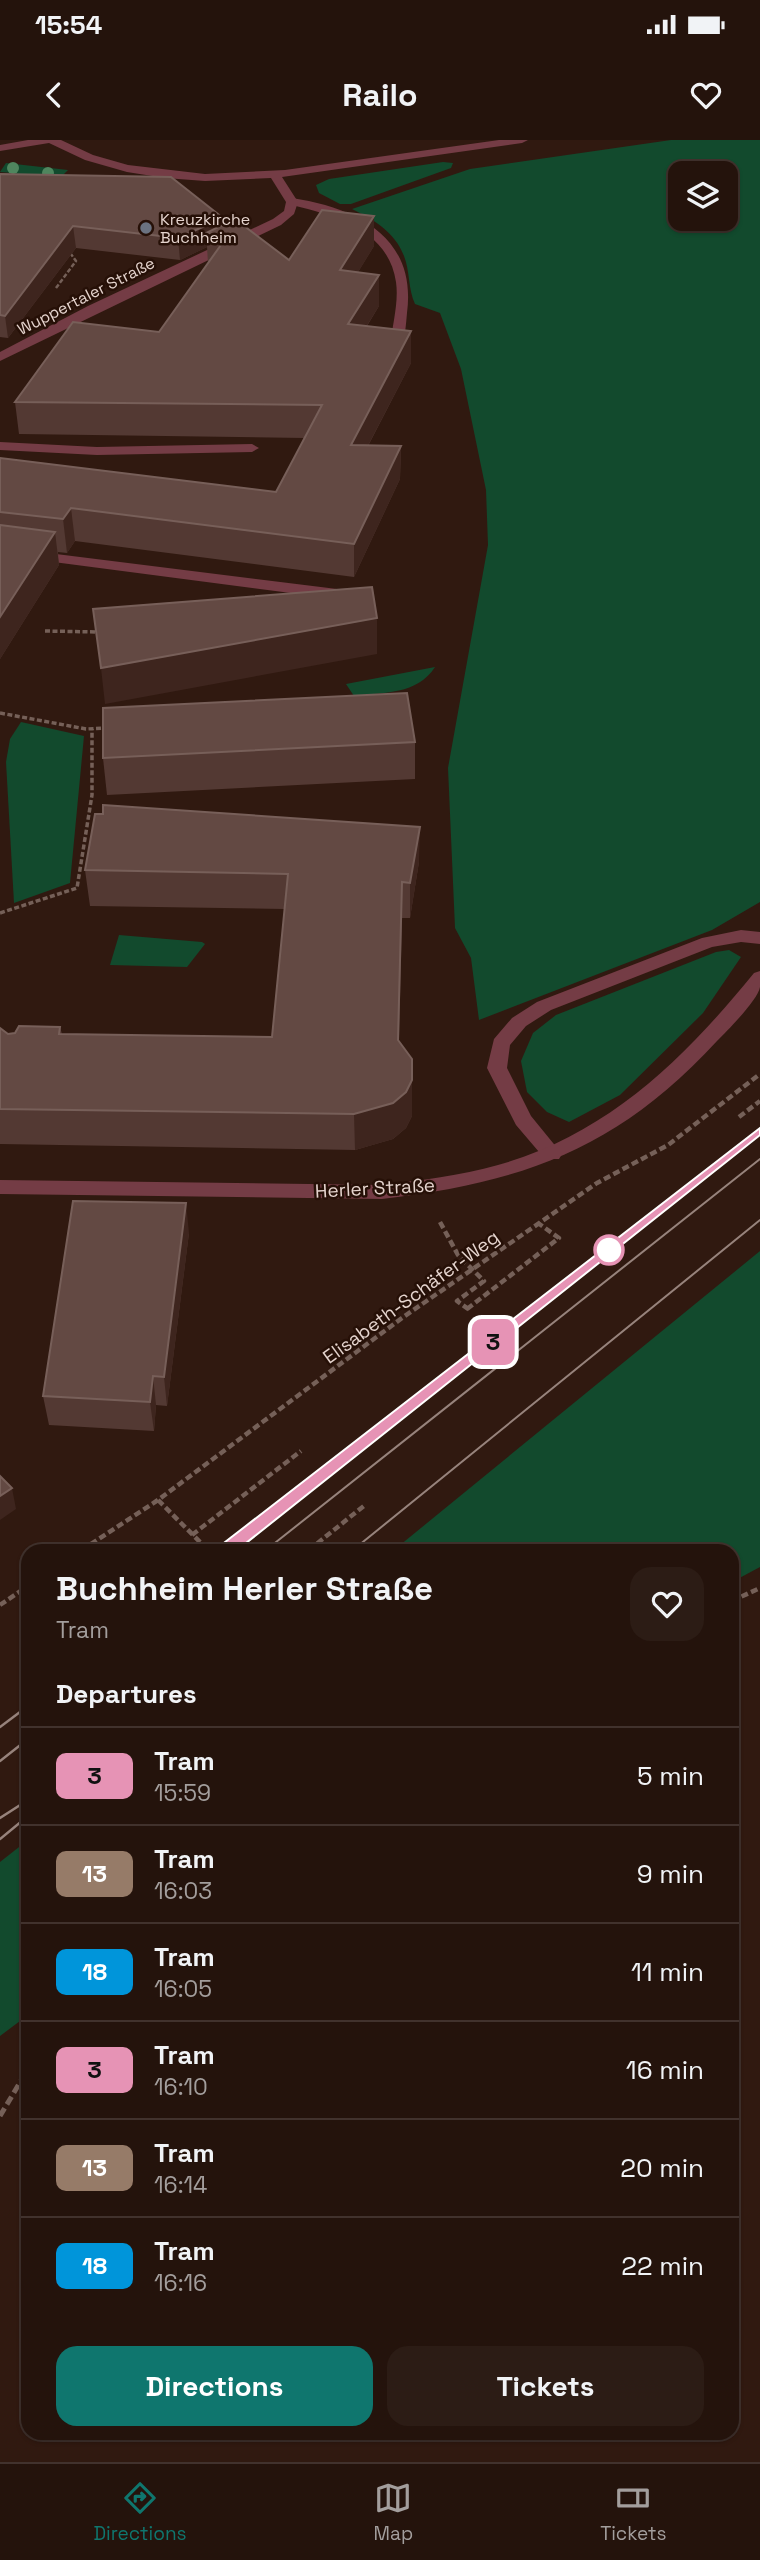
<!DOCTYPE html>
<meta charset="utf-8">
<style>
:root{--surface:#24130c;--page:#2c1c15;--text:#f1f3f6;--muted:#a39e9d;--line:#41322d;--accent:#0f766e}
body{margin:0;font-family:"Space Grotesk",sans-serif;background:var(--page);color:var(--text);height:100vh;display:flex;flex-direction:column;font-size:26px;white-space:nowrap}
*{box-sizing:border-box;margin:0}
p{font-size:23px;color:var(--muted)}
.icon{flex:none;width:38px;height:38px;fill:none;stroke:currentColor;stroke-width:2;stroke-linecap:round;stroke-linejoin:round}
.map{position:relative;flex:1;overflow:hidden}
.side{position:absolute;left:21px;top:1404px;width:718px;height:896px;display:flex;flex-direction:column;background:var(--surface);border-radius:21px;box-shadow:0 2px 5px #0004,0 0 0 2px var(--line)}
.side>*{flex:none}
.badge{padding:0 14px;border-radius:10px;font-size:24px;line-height:46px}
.tools{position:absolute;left:668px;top:21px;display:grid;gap:14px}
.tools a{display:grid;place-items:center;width:70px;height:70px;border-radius:14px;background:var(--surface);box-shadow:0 2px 5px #0004,0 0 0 2px var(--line);font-size:35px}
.map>.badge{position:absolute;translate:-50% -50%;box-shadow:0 0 0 4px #fff}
h2{padding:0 35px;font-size:26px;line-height:63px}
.round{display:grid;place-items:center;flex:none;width:74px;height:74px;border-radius:21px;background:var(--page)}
.overview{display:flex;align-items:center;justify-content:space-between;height:119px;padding:0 35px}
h1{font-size:33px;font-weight:600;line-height:52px}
.cta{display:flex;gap:14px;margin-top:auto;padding:14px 35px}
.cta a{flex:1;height:80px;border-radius:21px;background:var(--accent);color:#fff;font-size:28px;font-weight:600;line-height:80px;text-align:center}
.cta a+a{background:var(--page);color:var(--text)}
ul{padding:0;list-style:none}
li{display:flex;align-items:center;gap:21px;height:98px;padding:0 35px;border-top:2px solid var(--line)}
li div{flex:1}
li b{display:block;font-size:26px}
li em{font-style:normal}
li .badge{min-width:77px;font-weight:700;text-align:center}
.status{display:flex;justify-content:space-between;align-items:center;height:49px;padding:0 35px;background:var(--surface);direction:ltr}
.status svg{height:19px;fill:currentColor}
header{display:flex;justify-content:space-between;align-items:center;height:91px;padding:0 35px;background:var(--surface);font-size:32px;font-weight:600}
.tabs{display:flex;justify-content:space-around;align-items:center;height:98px;border-top:2px solid var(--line);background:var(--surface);font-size:19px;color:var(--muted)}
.tabs a{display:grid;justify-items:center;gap:4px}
.tabs .selected{color:var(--accent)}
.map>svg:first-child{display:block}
.green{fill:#124a2d;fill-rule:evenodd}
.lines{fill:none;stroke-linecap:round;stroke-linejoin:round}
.path-far3{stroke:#756058;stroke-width:2.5;stroke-dasharray:4.5 2;stroke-linecap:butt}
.path-far2{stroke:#756058;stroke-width:3.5;stroke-dasharray:5 2.5;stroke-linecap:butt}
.path-far1{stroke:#756058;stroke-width:4.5;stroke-dasharray:7 3.5;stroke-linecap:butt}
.path{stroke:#756058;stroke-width:5;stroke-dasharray:9 4.5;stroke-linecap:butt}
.service{fill:#743c45;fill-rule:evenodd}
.minor{fill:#743c45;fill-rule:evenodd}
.tertiary{fill:#743c45;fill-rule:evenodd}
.tram-far1{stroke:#97837c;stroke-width:2}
.tram{stroke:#97837c;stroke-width:2.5}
.tree{fill:#4f865e}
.wall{fill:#533933}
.shaded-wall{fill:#3e251e}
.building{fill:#634943;stroke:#775f59;stroke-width:2}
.line{fill:#e693b5;stroke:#fff;stroke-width:2}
.worship-dot{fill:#6b7280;stroke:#261007;stroke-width:2.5}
.stop-dot{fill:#fff;stroke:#e693b5;stroke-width:3.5}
.labels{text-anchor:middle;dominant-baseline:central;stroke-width:5;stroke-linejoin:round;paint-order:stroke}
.far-poi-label{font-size:16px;fill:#e5d4ce;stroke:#261007;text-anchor:start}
.far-street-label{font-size:16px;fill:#e5d4ce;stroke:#261007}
.street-label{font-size:19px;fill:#e5d4ce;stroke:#261007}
</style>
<div class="status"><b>15:54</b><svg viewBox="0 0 49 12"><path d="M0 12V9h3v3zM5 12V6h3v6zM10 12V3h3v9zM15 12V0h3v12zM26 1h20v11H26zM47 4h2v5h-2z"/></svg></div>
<header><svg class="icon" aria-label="back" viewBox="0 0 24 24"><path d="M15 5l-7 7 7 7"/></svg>Railo<svg class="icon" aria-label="heart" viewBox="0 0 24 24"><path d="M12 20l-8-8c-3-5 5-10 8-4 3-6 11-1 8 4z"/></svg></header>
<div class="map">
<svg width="760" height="2322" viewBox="0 0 760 2322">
<rect width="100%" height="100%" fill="#301910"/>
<!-- green -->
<g class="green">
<path d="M671 0H760V762L712 790 479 880 471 818 455 788 448 628 488 405 486 350 461 229 440 173 415 164C408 149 410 131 404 116 395 92 373 79 352 69L470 29ZM681 33H726V79H681Z"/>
<path d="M443 22 453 23 451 28 351 64H340L319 53 316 45 329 39Z"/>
<path d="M6 23 68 30 60 38 10 37 13 33 0 32Z"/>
<path d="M435 527C417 555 384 552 354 556L346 544Z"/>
<path d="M21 582 84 596 70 743 14 763 6 622 10 599Z"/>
<path d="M119 795 202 802 205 804 187 827 110 825Z"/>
<path d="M729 810 741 817 703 873 620 955 569 982 547 972 527 952 521 921 533 893 556 875 716 812Z"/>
<path d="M760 1111V1427L732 1442V1410H394Z"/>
<path d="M28 1700V1875L0 1896V1722Z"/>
</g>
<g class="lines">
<!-- path-far3 -->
<path class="path-far3" d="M56 148 76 121 68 110"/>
<!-- path-far2 -->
<g class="path-far2">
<path d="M45 491 100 492"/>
<path d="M0 573 86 589 106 588"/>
<path d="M0 773 77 748 92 655V589"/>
</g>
<!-- path-far1 -->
<g class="path-far1">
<path d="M739 977 760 961"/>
<path d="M440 1082 458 1115 484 1141 457 1161 471 1171"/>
<path d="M467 1169 559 1098 538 1083"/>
<path d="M158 1360 203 1405 204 1410"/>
<path d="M192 1395 301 1311"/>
<path d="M82 1410 158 1360 402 1178 597 1043 668 1005 760 934"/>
<path d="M309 1410 365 1365"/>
<path d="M732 1461 760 1448"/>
<path d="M0 1465 28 1446"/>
</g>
<!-- path -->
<path class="path" d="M0 1976 28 1929"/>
<!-- service -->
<g class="service">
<path d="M292 58C357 68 417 97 407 173 406 184 405 199 401 210L390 207C392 186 399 163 396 142 388 88 332 75 288 64L286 62Z"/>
<path d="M0 302 97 307 252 304 259 308 252 312 97 315 0 310Z"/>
<path d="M0 407 345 450 353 455 345 460 0 415Z"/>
<path d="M741 790 760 792V804L741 802 712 807 551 870 526 886 510 905 507 928 531 976 562 1014 559 1019H545L516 985 487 928 494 899 512 878 537 862 702 798Z"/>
</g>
<!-- minor -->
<path class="minor" d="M28 0H61L93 15 128 25 205 34 285 30 499 0H528L522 3 282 37 298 62 294 74 281 85 0 221V212L88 166 273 79 284 71 286 62 271 38 205 41 165 38 127 32 85 20 49 3 0 11V5Z"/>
<!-- tertiary -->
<path class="tertiary" d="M760 831C760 836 760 842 760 847 758 860 727 891 717 901 617 1009 525 1042 382 1059L0 1054V1040L382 1045C421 1040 460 1036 498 1025 608 994 684 919 754 833Z"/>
<!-- tram-far1 -->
<g class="tram-far1">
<path d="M225 1410 760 992"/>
<path d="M266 1410 760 1019"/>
<path d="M353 1410 760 1080"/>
</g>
<!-- tram -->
<g class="tram">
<path d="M0 1587 28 1566"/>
<path d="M0 1621 28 1599"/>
<path d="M0 1678 28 1660"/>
<path d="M0 1699 28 1676"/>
</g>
</g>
<!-- trees -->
<g class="tree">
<circle cx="13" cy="28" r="6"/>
<circle cx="48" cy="33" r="6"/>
</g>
<!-- wall -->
<g class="wall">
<path d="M0 34 223 78V84L289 120 374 106 358 132 379 166 367 186 411 223 368 306H401L400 339 354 437 75 401 67 413 58 412 59 425 0 519V318L276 352 305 298 19 294 15 262 159 192 208 123 207 107 180 120 76 108 8 198 0 197Z"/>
<path d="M415 602V639L107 655 103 618Z"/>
<path d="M419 722 410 778H402L399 901 412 976 406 988 393 999 355 1010 0 1004V888L8 894 60 887 62 894 272 897 285 769 90 766 85 730Z"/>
<path d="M189 1093 167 1266 156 1265 154 1291 49 1285 43 1256Z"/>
</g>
<!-- shaded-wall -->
<g class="shaded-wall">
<path d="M374 76V106L340 162V130Z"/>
<path d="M223 78 224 95 206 93 207 107 180 120 178 98Z"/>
<path d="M73 86 76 108 8 198 5 176Z"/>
<path d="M379 135V166L348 216V184Z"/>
<path d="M411 191V223L351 338V305Z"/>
<path d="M401 306 400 339 354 437V404Z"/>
<path d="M71 368 75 401 67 413 63 379Z"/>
<path d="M55 392 59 425 0 519V477Z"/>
<path d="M377 478V514L105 564 101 528Z"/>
<path d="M420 687 419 722 410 778V743Z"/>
<path d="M412 940V976L406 988 393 999 355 1010 354 974Z"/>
<path d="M186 1063 189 1093 167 1266 164 1237Z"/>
<path d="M153 1236 156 1265 154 1291 150 1262Z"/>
<path d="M12 1348 16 1369 0 1380V1356Z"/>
</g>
<!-- building -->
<g class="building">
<path d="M0 34 171 37 223 78 178 98 73 86 5 176 0 175Z"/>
<path d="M322 70 374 76 340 130 379 135 348 184 411 191 351 305 401 306 354 404 71 368 63 379 0 372V318L276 352 322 265 15 262 73 182 159 192 228 95 206 93 235 79 289 120Z"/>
<path d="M0 385 55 392 0 477Z"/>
<path d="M372 447 377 478 101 528 93 469Z"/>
<path d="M407 553 415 602 103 618V568Z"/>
<path d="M103 665 420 687 410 743 402 742 398 900 412 919V940L406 952 393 963 354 974 0 969V888L8 894 15 893 19 886 60 887 59 894 272 897 288 734 85 730 95 674H103Z"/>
<path d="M73 1061 186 1063 164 1237 153 1236 150 1262 43 1256Z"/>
<path d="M0 1336 12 1348 0 1356Z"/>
</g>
<!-- line -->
<path class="line" d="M760 988V995L231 1415H220V1406Z"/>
<!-- markers -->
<circle class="worship-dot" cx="146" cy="88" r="7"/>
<circle class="stop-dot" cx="609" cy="1110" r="14"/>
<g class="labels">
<!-- far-poi labels -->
<g class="far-poi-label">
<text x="160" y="79">Kreuzkirche<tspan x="160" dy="18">Buchheim</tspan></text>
</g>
<!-- far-street labels -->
<g class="far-street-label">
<text transform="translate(86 156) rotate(-27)">Wuppertaler Straße</text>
</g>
<!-- street labels -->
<g class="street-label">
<text transform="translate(375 1048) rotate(-3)">Herler Straße</text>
<text transform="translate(411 1157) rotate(-36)">Elisabeth-Schäfer-Weg</text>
</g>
</g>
</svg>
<div class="tools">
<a><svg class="icon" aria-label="layers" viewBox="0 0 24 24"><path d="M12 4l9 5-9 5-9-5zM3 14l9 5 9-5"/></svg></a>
</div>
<b class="badge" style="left:493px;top:1202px;background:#e693b5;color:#111">3</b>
<section class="side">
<div class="overview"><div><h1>Buchheim Herler Straße</h1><p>Tram</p></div><a class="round"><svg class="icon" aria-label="heart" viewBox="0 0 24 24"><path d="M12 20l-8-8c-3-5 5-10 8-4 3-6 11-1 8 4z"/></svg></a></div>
<h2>Departures</h2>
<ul>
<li><span class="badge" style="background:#e693b5;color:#111">3</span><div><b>Tram</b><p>15:59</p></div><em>5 min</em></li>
<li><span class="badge" style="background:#967b68;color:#fff">13</span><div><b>Tram</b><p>16:03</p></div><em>9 min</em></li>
<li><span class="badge" style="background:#0095da;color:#fff">18</span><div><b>Tram</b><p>16:05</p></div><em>11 min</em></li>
<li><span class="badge" style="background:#e693b5;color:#111">3</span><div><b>Tram</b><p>16:10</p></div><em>16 min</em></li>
<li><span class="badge" style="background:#967b68;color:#fff">13</span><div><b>Tram</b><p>16:14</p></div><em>20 min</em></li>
<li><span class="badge" style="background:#0095da;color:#fff">18</span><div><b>Tram</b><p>16:16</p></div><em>22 min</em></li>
</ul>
<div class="cta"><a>Directions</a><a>Tickets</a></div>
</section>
</div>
<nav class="tabs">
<a class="selected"><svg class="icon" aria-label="directions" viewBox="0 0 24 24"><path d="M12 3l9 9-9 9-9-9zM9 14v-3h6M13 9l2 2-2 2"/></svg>Directions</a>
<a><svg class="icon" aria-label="map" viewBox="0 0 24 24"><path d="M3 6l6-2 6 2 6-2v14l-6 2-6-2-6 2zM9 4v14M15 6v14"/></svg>Map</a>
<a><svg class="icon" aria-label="tickets" viewBox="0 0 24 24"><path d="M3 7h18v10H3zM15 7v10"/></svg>Tickets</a>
</nav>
